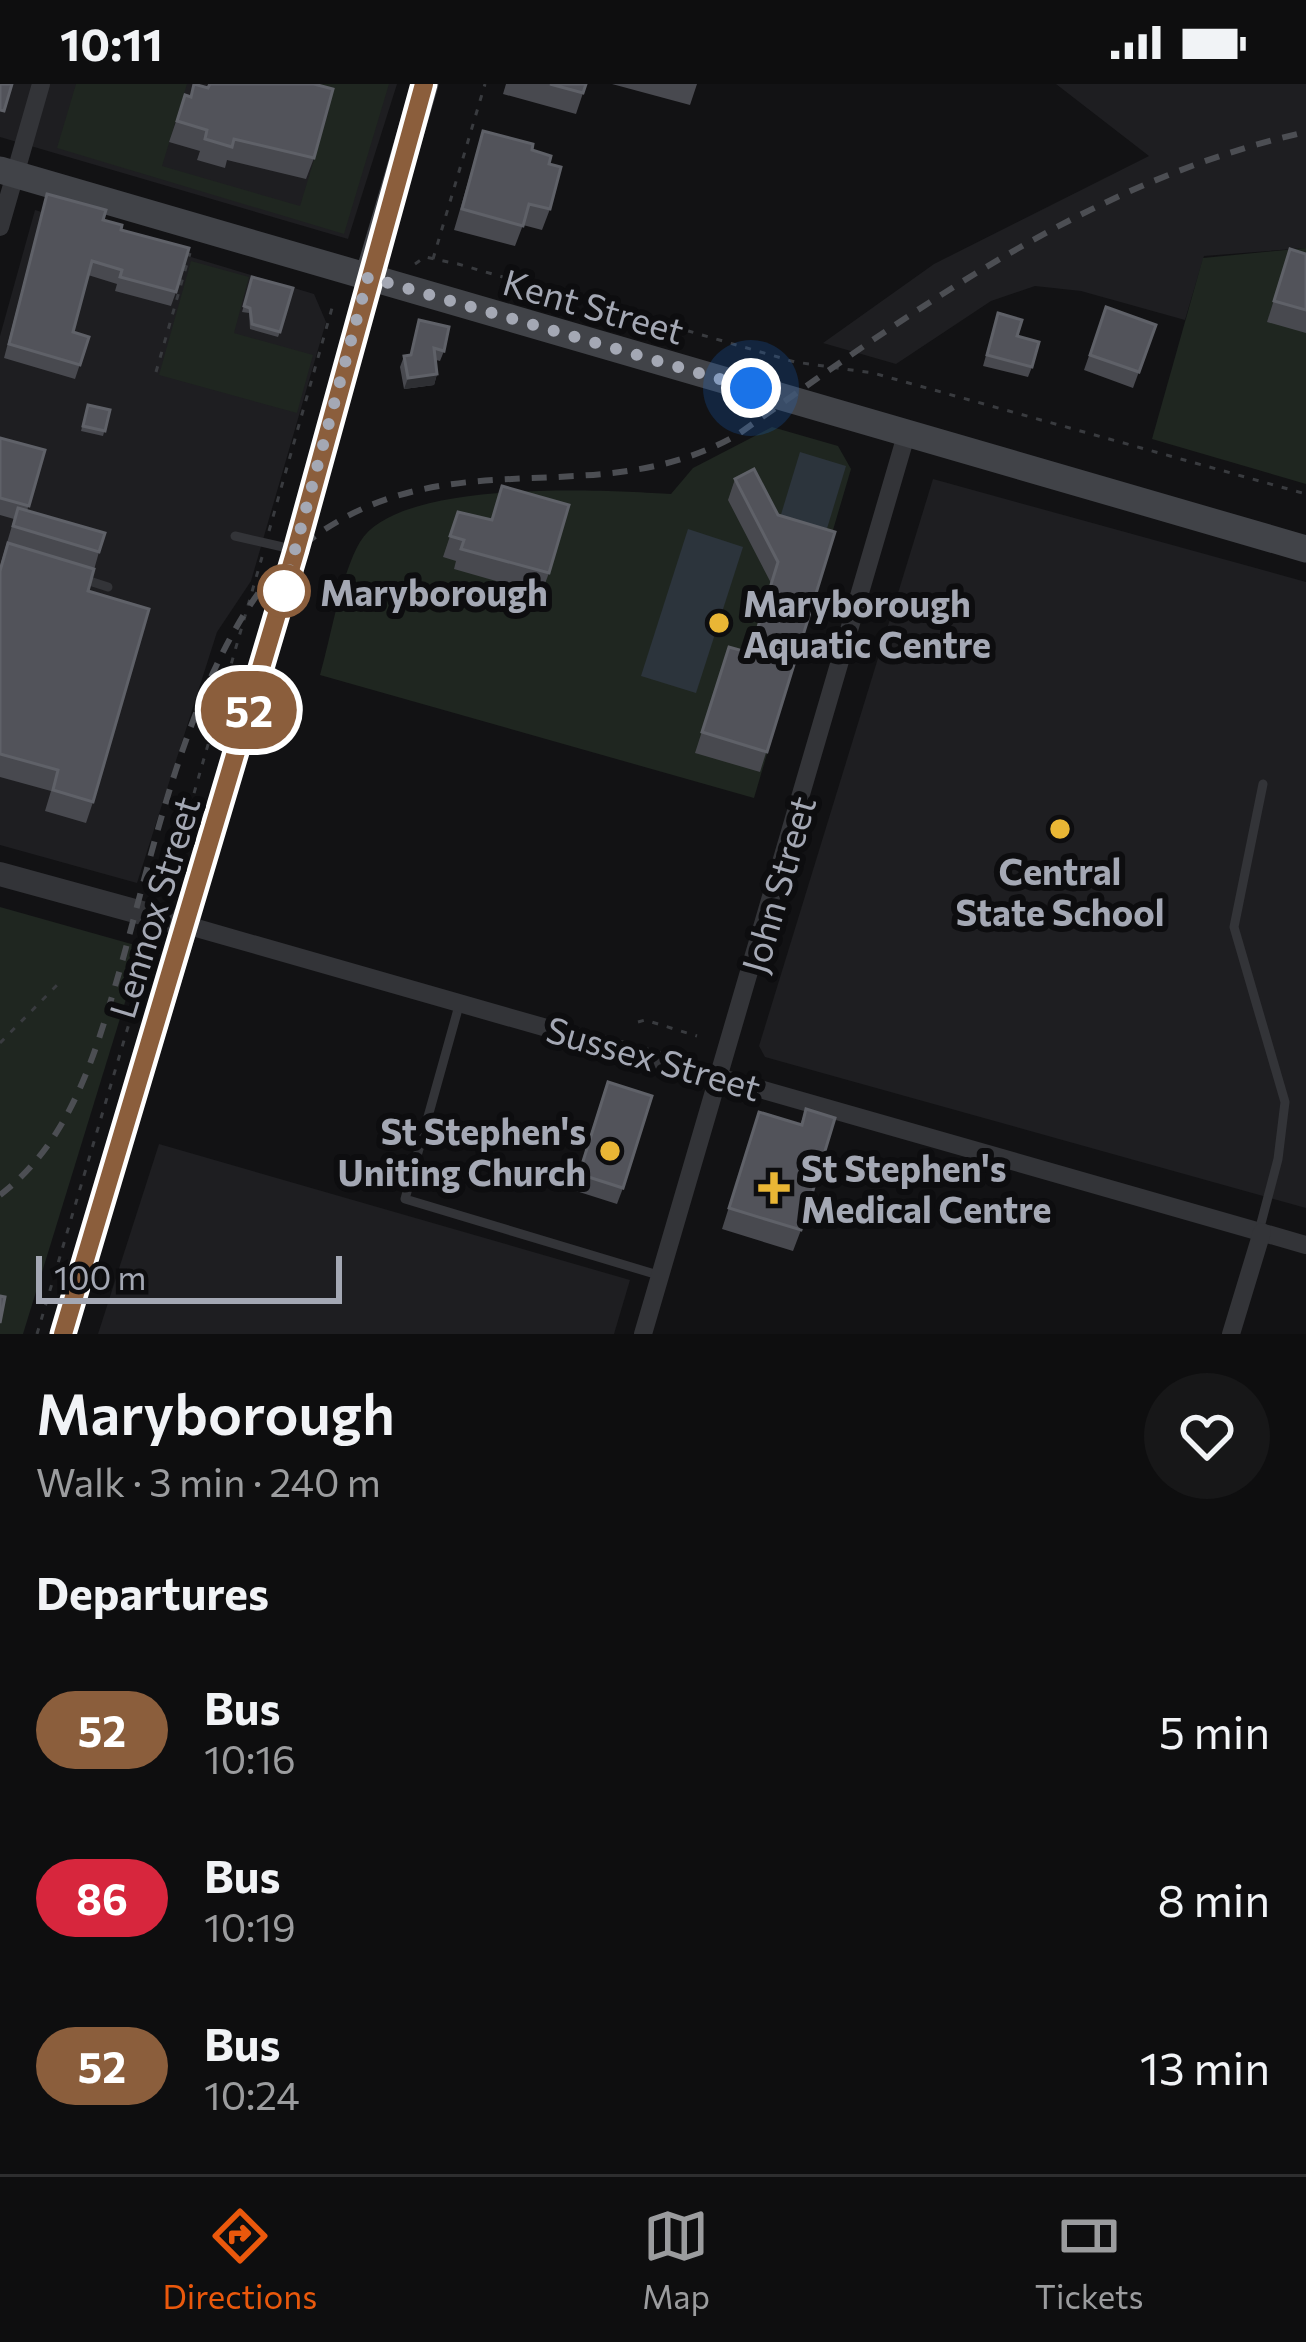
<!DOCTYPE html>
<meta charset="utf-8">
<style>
:root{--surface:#0e0e0f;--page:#171718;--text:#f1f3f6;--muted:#9b9c9e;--line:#2e2e2f;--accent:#ea580c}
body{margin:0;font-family:Commissioner,sans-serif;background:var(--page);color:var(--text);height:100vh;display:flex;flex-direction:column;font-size:45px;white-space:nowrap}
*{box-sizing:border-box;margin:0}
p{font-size:39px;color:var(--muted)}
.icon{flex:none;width:66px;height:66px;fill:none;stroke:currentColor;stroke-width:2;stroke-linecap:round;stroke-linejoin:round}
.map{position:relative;height:1250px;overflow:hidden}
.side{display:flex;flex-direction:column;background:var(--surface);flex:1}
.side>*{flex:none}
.badge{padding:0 24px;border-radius:39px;font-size:42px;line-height:78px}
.scale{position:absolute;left:36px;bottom:30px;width:306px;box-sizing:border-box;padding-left:12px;border:6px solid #a4a8b4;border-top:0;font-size:33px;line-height:42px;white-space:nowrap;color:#a4a8b4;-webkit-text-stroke:9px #0d0d0f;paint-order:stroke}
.you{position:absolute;width:60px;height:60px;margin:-30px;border:9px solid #fff;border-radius:50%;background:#1a73e8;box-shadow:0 0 0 18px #1a73e833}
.map>.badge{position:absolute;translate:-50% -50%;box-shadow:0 0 0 6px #fff}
h2{padding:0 36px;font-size:45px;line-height:108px}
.round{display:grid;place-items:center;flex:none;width:126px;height:126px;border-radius:63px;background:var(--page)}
.summary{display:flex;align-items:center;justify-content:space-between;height:204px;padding:0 36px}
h1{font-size:57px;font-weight:600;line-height:90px}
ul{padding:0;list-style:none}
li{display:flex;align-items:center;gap:36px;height:168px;padding:0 36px}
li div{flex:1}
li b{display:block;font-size:45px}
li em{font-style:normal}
li .badge{min-width:132px;font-weight:700;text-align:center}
.status{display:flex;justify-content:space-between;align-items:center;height:84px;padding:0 60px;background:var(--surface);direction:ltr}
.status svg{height:33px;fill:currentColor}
.dock{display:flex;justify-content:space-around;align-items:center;height:168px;border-top:3px solid var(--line);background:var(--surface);font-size:33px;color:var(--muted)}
.dock a{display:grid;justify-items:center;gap:6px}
.dock .active{color:var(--accent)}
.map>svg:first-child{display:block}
.built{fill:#1e1e21}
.green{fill:#1f2620}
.water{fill:#2c343c}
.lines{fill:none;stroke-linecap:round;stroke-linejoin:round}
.path{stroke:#393b3f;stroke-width:3;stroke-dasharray:6 9;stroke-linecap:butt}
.service{stroke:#333438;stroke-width:9}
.minor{stroke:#333438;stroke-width:18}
.tertiary{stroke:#333438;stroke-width:24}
.secondary{stroke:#414348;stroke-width:27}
.rail{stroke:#4c4e53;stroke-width:6;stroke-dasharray:15 12;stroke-linecap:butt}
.wall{fill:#48494f}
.shaded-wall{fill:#2e2f33}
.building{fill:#52535a;stroke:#5f6168;stroke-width:3}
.line-casing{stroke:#fff;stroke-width:27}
.line{stroke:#8b5e3c;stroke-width:18}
.walk{stroke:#a4a8b4;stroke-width:12;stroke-dasharray:0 21.6}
.stop-dot{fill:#fff;stroke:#8b5e3c;stroke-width:6}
.poi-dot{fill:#e9b635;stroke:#0d0d0f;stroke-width:4.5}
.labels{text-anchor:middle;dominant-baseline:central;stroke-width:12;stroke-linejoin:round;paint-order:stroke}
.street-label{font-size:36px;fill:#a4a8b4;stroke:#0d0d0f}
.stop-label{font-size:36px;font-weight:bold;fill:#a4a8b4;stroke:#0d0d0f;text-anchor:start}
.poi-label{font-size:36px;font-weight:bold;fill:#a4a8b4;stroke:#0d0d0f;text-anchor:start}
</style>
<div class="status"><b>10:11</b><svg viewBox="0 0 49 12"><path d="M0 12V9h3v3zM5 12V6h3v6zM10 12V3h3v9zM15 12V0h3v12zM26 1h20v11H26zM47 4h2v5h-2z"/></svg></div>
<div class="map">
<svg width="1306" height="1250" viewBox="0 0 1306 1250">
<rect width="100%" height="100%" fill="#121214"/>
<!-- built -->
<g class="built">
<path d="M0 0H397L348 155 0 53Z"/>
<path d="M1056 0H1306V164L1204 172 1185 236 1081 207 1035 202 991 217 896 280 823 259 934 180 1149 72Z"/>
<path d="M35 126 314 210 326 238 251 497 217 548 137 799 0 761V252Z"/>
<path d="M933 395 1306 498V1124L765 973 759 962Z"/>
<path d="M159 1060 630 1196 614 1250H98Z"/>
</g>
<!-- green -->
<g class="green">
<path d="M76 0H187L162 82 300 122 329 26 294 14 298 0H389L344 150 57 64Z"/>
<path d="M1306 164V400L1152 355 1203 174Z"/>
<path d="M191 177 249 193 234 249 313 271 297 329 159 291Z"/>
<path d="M772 343 838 362 851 385 754 714 320 591C331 553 341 490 360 458 398 394 606 406 671 410L693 384Z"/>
<path d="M0 823 142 863 23 1250H0Z"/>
</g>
<!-- water -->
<g class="water">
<path d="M800 368 846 382 822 461 776 447Z"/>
<path d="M688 445 743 463 696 609 641 592Z"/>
</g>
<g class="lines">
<!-- path -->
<g class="path">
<path d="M433 175 485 0"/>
<path d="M415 180 425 173 458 180 795 278 873 289 1306 410"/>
<path d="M156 288 190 169"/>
<path d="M269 447 334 217"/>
<path d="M165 810 262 473"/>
<path d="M638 938 645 936 697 952"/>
<path d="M0 959 63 895"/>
<path d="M37 1250 152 862"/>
</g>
<!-- service -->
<g class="service">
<path d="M235 452 296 466"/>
<path d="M80 494 108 503"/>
<path d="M460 918 405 1115 658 1191"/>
<path d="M1259 1147 1278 1075 1285 1018 1234 843 1263 700"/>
</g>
<!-- minor -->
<g class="minor">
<path d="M0 143 41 0"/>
<path d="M368 193 296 466 186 841 1306 1161"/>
<path d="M643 1250 907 348"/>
<path d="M1231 1250 1262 1148"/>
</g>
<!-- tertiary -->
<path class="tertiary" d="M0 790 186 841 63 1250"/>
<!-- secondary -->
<g class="secondary">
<path d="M0 86 1306 465"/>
<path d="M368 193 425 0"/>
</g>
<!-- rail -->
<path class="rail" d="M0 1111C68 1059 93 978 116 899 155 767 196 539 311 455 451 352 596 431 737 351 914 226 1091 96 1306 48"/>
</g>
<!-- wall -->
<g class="wall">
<path d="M194 0 207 4 208 0H314V74L306 95 227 76 225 84 197 76 200 67 169 58 185 11 190 12Z"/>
<path d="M506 0H586L576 30 503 10Z"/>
<path d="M612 0H697L690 21Z"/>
<path d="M483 47 532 66 549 80 550 125 542 146 523 141 515 162 454 146Z"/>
<path d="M47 110 121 146 176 208 171 222 115 207 117 200 88 191 73 248 89 253 75 295 4 274Z"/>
<path d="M1290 165 1306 170V249L1267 238Z"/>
<path d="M252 193 280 248 278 253 250 245 249 229 242 228Z"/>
<path d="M1106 223 1156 241 1133 304 1084 286Z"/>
<path d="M998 229 1017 252 1032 283 1028 293 983 282Z"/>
<path d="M419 236 444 267 440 277 436 276 437 290 434 301 404 305 400 283 404 272H410Z"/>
<path d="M88 321 110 326 103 352 81 347Z"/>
<path d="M0 354 45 366 27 427 99 468 88 507 93 718 86 739 45 727 51 707 0 693V482L14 435 0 431Z"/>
<path d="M735 395 778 431 835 448 760 688 695 669 729 563 749 569 771 499 728 416Z"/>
<path d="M502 402 549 489 541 510 454 485 456 477 443 473 458 428 491 436Z"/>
<path d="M602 1014 623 1104 617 1120 573 1106Z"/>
<path d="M806 1025 801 1146 793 1167 722 1145 759 1028 800 1041Z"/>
</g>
<!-- shaded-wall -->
<path class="shaded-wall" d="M437 290 434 301 404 305 408 294Z"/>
<!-- building -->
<g class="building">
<path d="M0 0H12L4 27 0 26Z"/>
<path d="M194 0 208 4 210 0H314L333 5 314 74 234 55 232 63 205 55 207 46 177 37 185 11 191 13Z"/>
<path d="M550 0H586L583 9Z"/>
<path d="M483 47 533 60 532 66 551 72 549 80 561 83 550 125 529 120 523 142 462 125Z"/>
<path d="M47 110 106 126 103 136 122 141 121 146 189 164 176 208 120 193 122 186 92 177 73 248 89 253 80 281 9 260Z"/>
<path d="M1290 165 1306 170V226L1274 217Z"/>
<path d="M252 193 293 204 280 248 252 240 250 224 244 222Z"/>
<path d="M1106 223 1156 241 1139 288 1090 271Z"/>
<path d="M998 229 1022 236 1017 252 1039 258 1032 283 987 271Z"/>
<path d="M419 236 449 243 444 267 434 264 437 290 408 294 404 272 411 271Z"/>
<path d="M88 321 110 326 105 347 83 342Z"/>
<path d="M0 354 45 366 29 422 0 414Z"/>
<path d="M754 385 778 431 835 448 767 668 702 648 729 563 750 569 778 478 735 395Z"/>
<path d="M502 402 569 421 549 489 461 465 464 456 450 452 458 428 492 436Z"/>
<path d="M18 424 105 449 99 468 13 442Z"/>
<path d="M8 459 94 485 88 507 149 525 93 718 53 706 58 686 0 670V487Z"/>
<path d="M608 998 652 1012 623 1104 579 1090Z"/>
<path d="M806 1025 835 1034 801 1146 729 1124 759 1028 802 1041Z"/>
<path d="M0 1212 5 1213 0 1239Z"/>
</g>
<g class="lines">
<!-- line casing -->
<g class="line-casing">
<path id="line" d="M63 1250 296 466 424 0"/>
</g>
<!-- line -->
<use href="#line" class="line"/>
<!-- walk -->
<path class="walk" d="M284 507 368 193 751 304"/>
</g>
<!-- markers -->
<circle class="stop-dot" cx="284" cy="507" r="24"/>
<g class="poi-dot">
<circle cx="719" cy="539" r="12"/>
<circle cx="1060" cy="745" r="12"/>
<circle cx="610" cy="1067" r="12"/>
<path d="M768 1086h12v12h12v12h-12v12h-12v-12h-12v-12h12z"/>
</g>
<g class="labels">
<!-- street labels -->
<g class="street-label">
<text transform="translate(594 221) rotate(16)">Kent Street</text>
<text transform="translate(777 800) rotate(-74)">John Street</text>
<text transform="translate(153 823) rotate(-73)">Lennox Street</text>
<text transform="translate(654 973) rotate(16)">Sussex Street</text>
</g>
<!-- stop labels -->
<g class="stop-label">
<text x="320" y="507">Maryborough</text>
</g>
<!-- poi labels -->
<g class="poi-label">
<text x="743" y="518">Maryborough<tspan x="743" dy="41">Aquatic Centre</tspan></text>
<text x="1060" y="786" text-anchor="middle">Central<tspan x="1060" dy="41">State School</tspan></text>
<text x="586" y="1046" text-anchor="end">St Stephen's<tspan x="586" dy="41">Uniting Church</tspan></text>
<text x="801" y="1083">St Stephen's<tspan x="801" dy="41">Medical Centre</tspan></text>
</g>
</g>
</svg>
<div class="scale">100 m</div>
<div class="you" style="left:751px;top:304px"></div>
<b class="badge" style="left:249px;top:626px;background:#8b5e3c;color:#fff">52</b>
</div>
<section class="side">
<div class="summary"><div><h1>Maryborough</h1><p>Walk · 3 min · 240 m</p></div><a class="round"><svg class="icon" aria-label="heart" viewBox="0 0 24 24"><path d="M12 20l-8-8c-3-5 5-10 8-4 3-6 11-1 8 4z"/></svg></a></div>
<h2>Departures</h2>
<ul>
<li><span class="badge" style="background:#8b5e3c;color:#fff">52</span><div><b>Bus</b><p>10:16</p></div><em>5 min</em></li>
<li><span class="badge" style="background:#d7263d;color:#fff">86</span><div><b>Bus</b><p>10:19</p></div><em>8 min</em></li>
<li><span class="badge" style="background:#8b5e3c;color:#fff">52</span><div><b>Bus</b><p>10:24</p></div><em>13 min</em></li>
</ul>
</section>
<nav class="dock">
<a class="active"><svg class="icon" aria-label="directions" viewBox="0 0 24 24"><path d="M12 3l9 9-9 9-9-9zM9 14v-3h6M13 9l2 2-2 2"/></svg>Directions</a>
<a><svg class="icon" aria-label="map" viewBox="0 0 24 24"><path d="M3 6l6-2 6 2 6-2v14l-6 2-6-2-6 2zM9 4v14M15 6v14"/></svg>Map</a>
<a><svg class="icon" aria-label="tickets" viewBox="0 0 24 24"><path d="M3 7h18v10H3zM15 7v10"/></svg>Tickets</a>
</nav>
